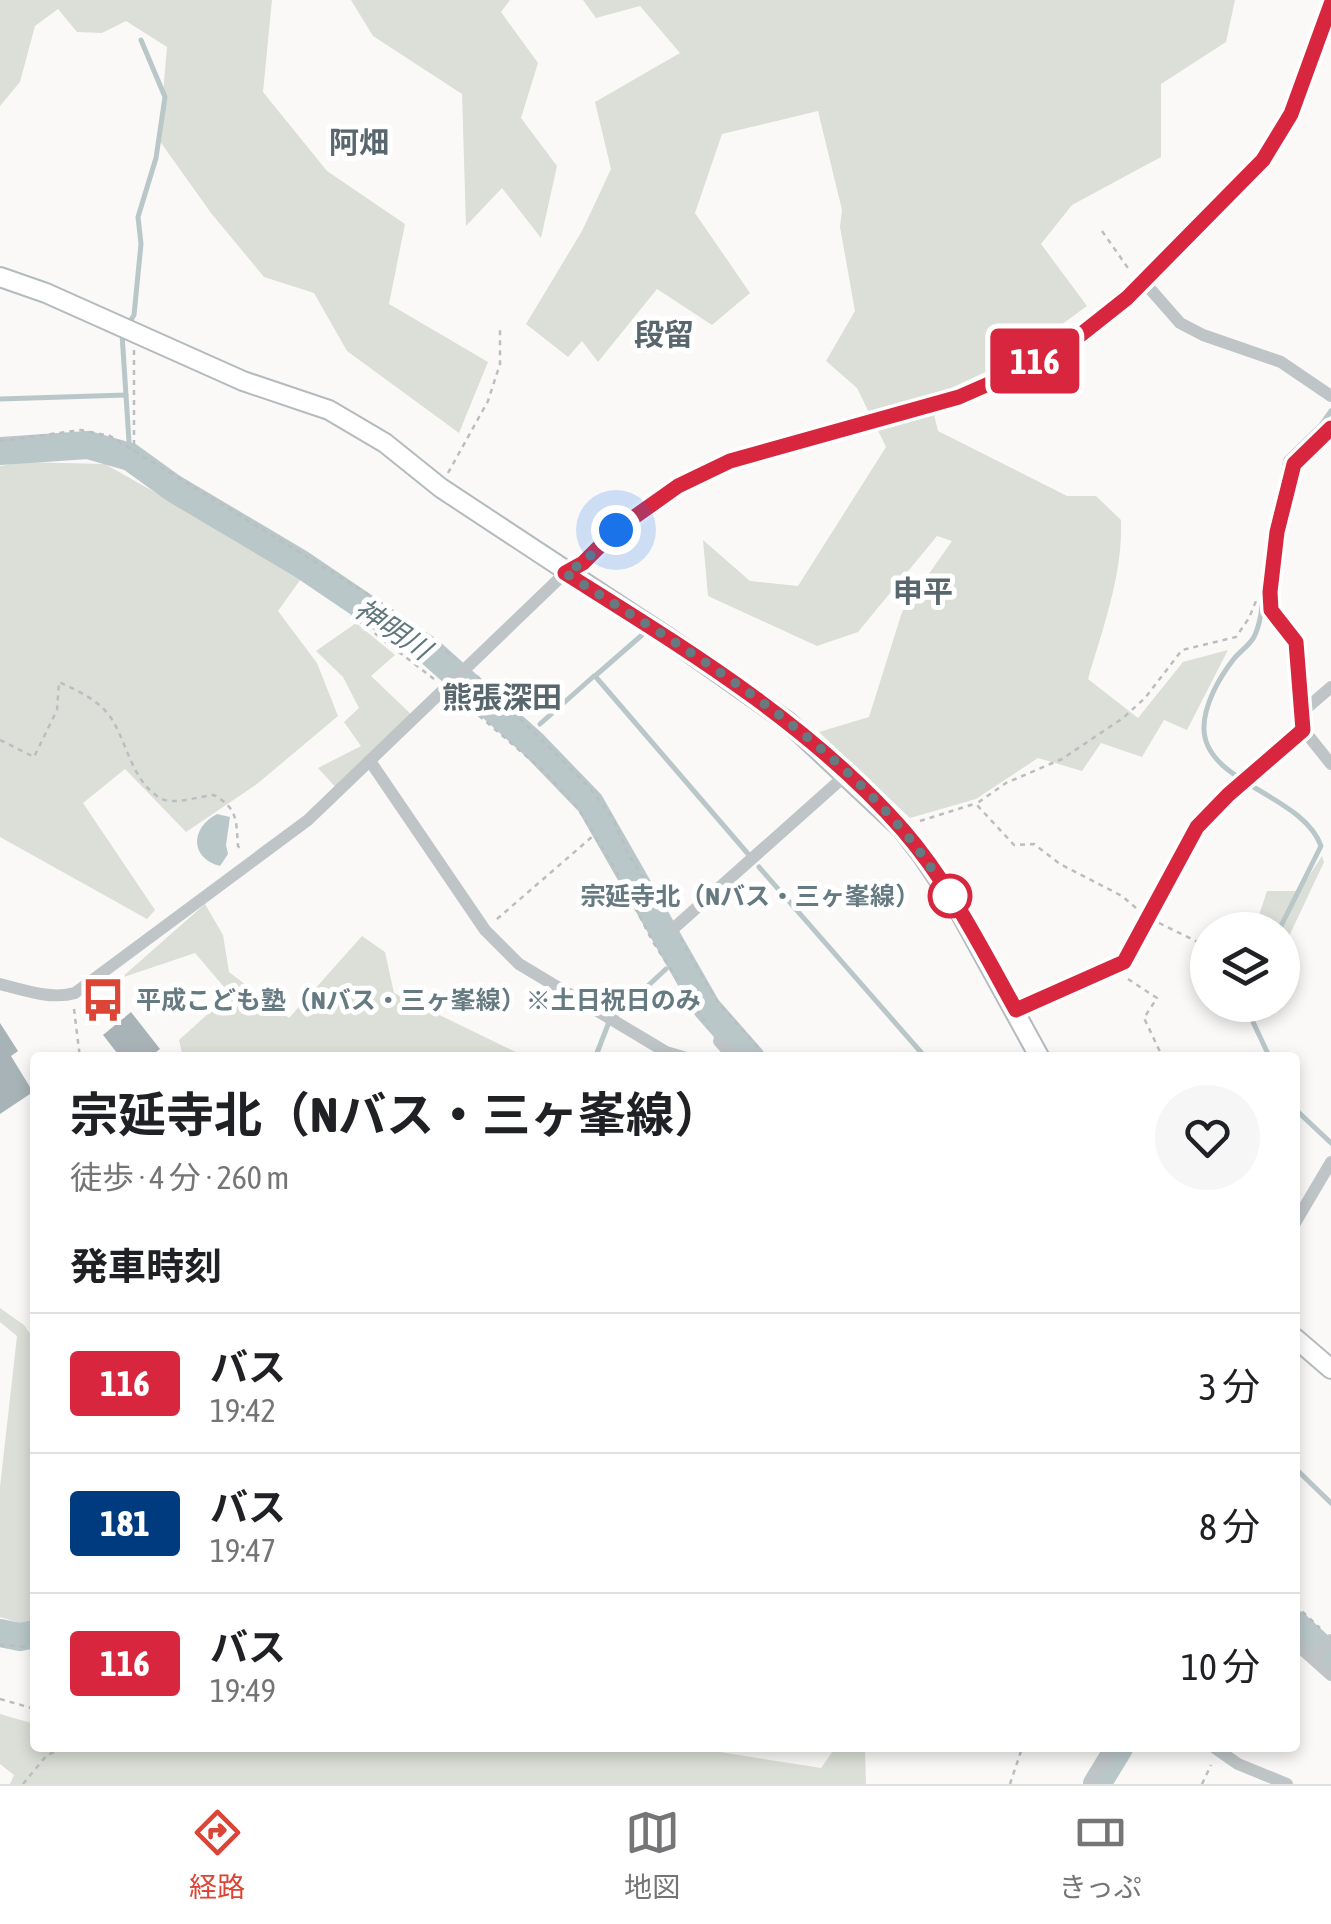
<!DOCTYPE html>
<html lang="ja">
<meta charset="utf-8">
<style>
:root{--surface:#fff;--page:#f6f6f6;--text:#202124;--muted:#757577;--line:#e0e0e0;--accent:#dc4435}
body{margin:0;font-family:"Asap Condensed","Noto Sans JP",sans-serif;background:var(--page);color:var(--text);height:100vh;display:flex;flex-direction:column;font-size:38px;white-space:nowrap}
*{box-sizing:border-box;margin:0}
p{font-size:32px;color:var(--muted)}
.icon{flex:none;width:55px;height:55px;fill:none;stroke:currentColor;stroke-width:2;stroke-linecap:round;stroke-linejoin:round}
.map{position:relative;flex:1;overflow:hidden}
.panel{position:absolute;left:30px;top:1052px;width:1270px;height:700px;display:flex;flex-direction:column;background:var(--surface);border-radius:10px;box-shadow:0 5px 15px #0003}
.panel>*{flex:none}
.badge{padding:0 20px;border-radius:8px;font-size:35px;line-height:65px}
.controls{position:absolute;left:1190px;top:912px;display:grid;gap:20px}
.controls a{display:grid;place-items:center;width:110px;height:110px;border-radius:50%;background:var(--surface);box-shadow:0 5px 15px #0003;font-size:50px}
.you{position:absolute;width:50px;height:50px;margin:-25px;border:8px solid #fff;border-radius:50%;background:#1a73e8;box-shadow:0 0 0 15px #1a73e833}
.map>.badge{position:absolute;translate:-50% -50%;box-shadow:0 0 0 5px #fff}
h2{padding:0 40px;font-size:38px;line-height:90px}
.round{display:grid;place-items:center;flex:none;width:105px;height:105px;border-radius:52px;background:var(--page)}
.overview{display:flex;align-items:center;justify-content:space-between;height:170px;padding:0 40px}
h1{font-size:48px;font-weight:700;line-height:75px}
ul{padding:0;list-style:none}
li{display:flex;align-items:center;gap:30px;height:140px;padding:0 40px;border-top:2px solid var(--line)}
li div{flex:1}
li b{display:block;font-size:38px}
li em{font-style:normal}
li .badge{min-width:110px;font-weight:700;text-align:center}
.dock{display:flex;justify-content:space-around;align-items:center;height:140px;border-top:2px solid var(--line);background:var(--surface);font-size:28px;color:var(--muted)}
.dock a{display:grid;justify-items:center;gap:5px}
.dock .selected{color:var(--accent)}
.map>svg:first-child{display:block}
.green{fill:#dbdfd7}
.water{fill:#b9c7c9}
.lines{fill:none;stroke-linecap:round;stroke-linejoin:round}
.stream{stroke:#b9c7c9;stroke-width:5}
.river{stroke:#b9c7c9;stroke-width:28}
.building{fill:#a8b3b7}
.secondary-casing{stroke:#b4bbbe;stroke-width:22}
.path{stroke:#babec0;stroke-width:2.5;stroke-dasharray:5 5;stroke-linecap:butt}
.street{stroke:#bfc5c7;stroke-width:12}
.secondary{stroke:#fff;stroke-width:18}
.line-casing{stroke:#fff;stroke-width:22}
.line{stroke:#d7263d;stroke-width:15}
.walk{stroke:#667a81;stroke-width:10;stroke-dasharray:0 18}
.stop-dot{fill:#fff;stroke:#d7263d;stroke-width:5}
.labels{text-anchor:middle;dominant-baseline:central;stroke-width:10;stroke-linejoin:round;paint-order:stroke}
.stop-label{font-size:25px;font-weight:bold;fill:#667a81;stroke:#fff;text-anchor:end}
.poi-label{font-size:25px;font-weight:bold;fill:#667a81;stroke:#fff;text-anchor:start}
.water-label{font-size:28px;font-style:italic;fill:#60787b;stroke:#fff}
.quarter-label{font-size:30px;font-weight:bold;fill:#58676d;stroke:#fff}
</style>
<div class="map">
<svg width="1331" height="1784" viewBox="0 0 1331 1784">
<rect width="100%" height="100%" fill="#faf9f8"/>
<!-- green -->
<g class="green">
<path d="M0 0H272L263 92 327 171 405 224 389 304 488 362 459 433 347 351 314 293 264 277 211 213 159 140 167 47 126 21 102 33 77 32 58 9 35 26 20 82 0 106Z"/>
<path d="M351 0H510L501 12 538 63 521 118 557 166 541 238 502 188 466 226 462 94 373 36Z"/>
<path d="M583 0H1235L1226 42 1161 84V157L1072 205 1041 244 1087 306 1017 357 930 398 938 431 1067 496H1096L1121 520C1123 574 1103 628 1088 679L1138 718 1183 662 1228 650 1187 730 1164 720 1142 757 1101 743 1082 771 1038 758 976 799 910 818 819 732 869 717 902 612 952 541 937 536 858 632 817 646 708 596 703 540 750 581 798 586 886 447 857 388 826 361 855 311 840 227 842 210 818 111 722 134 695 213 750 293 712 325 657 289 598 362 582 341 568 357 526 324 582 231 611 169 595 102 680 53 640 6 596 18Z"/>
<path d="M22 462 105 464 303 576 278 611 317 663 338 716 257 784 186 832 125 769 83 803 155 910 147 919 0 837V466Z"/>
<path d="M356 623 395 655 371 676 415 718 339 791 318 768 361 746 344 722 359 708 343 677 316 651Z"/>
<path d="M1322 856 1324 862 1283 949 1282 930H1254L1267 891H1299Z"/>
<path d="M205 904 223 935 229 972 289 1018 362 936 385 952 394 993 526 1057H183L179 1040 230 994 195 953 121 978Z"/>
<path d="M0 1308 24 1325 35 1341V1621L27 1625 0 1617V1487L17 1336 0 1322Z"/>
<path d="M0 1714 35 1724V1748H712L714 1751 821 1768 835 1748H865L866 1784H10L14 1775 0 1764Z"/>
</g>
<!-- water -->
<path class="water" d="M217 814 230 817 226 845 228 854 220 866C189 858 191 827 217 814Z"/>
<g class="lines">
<!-- stream -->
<g class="stream">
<path d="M0 399 126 395"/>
<path d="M130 457 122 334 134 315 141 244 138 217 156 158 165 97 141 40"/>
<path d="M1271 533 1286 459 1321 425 1331 411"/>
<path d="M1267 569C1262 590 1264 617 1254 637 1249 646 1239 652 1233 660 1219 678 1203 706 1204 730 1206 783 1303 795 1321 846L1279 930"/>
<path d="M642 635 595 676 749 855"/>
<path d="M540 724 594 676"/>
<path d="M759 867 926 1058"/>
<path d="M1252 1005 1253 1022 1270 1058"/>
<path d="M595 1058 609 1022 666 969"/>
<path d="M1295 1109 1331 1143"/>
<path d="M1295 1468 1331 1503"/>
</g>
<!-- river -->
<g class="river">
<path d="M0 451 88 445 130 457 173 488 301 564 428 650 533 744 590 803 707 1008 751 1058"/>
<path d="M1295 1624 1331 1657"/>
<path d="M0 1633 20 1637 35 1634"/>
<path d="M1097 1784 1119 1748"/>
</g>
</g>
<!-- building -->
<g class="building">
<path d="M131 1012 160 1049 149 1058H121L103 1035Z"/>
<path d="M0 1023 18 1051 11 1056 33 1092 0 1114Z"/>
</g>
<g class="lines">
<!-- secondary casing -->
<g class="secondary-casing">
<g id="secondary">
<path d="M0 277 46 293 243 381 329 410 385 443 441 488 670 639 788 722 902 829 922 855 957 907 1040 1058"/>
<path d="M1295 1338 1331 1369"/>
</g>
</g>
<!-- path -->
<g class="path">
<path d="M1102 231 1130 271"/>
<path d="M134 350V447"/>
<path d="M0 441 81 430 110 436 374 598 455 658"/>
<path d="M448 473 488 401 500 364V327"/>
<path d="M351 615 434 679"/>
<path d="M477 676 589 787 613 819 627 852 666 914"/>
<path d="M456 696 545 772 577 807 612 863 653 942 709 1028"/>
<path d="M0 740 34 757 57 710 59 682C78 691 99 700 111 718 128 744 131 780 160 798 174 806 198 796 214 795 238 809 236 820 238 846L241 850"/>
<path d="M920 821 974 804"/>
<path d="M1136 908 1122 896 1060 864 1034 844 1014 845 976 804 1006 783 1062 759 1123 718 1145 698 1182 650 1236 637 1249 618 1256 601"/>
<path d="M497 919 593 836"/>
<path d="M1159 923 1208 947"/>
<path d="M680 938 716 1000 767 1058"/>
<path d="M1128 979 1157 998 1144 1018 1163 1058"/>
<path d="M74 1009 80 1058"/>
<path d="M1295 1605 1320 1628"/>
<path d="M0 1645 35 1647"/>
<path d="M0 1699 35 1709"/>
<path d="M23 1784 47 1755 65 1748"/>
<path d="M1010 1784 1022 1748"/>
<path d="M1202 1784 1211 1765"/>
</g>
<!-- street -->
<g class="street">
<path d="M1144 282 1180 323 1203 335 1281 362 1331 396"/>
<path d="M1331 428 1294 463 1277 532 1270 593 1271 610 1296 642 1303 729 1331 764"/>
<path d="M1301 713 1331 687"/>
<path d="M370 761 485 930 519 964 666 1052 687 1058"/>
<path d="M674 928 847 774"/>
<path d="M0 984C23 990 52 1000 75 993L308 820 565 573 583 563 616 531 678 486 730 461 959 397 1017 373 1079 335 1127 298 1263 160 1291 114 1331 4"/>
<path d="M1017 1010 1124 962 1197 827 1303 729"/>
<path d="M719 1041 734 1058"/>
<path d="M1295 1223 1331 1162"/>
<path d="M1295 1643 1331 1675"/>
<path d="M1314 1658 1331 1640"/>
<path d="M1215 1748 1238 1764 1287 1784"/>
<path d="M1089 1784 1112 1748"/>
</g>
<!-- secondary -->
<use href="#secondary" class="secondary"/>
</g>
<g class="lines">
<!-- line casing -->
<g class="line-casing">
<path id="line" d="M1331 4 1291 114 1263 160 1127 298 1079 336 1016 372 959 397 730 461 678 486 616 530 583 563 565 573C684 648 809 723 903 830 949 883 982 949 1016 1010L1124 962 1197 827 1228 795 1303 730 1296 642 1271 610 1270 592 1277 532 1294 464 1331 428"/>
</g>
<!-- line -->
<use href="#line" class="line"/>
<!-- walk -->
<path class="walk" d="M616 530 583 563 565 573C684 648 813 723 904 832 924 855 940 882 957 907L950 896"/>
</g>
<!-- icons -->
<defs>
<g id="bus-bare" transform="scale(3.45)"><path d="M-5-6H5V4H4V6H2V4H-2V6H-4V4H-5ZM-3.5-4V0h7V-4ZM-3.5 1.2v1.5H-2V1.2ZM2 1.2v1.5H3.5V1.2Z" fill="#dc4435" stroke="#fff" stroke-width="2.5" paint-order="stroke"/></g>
</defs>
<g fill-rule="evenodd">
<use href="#bus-bare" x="103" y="1000"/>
</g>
<!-- markers -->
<circle class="stop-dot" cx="950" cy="896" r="20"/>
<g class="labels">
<!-- stop labels -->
<g class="stop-label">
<text x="920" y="896">宗延寺北（Nバス・三ヶ峯線）</text>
</g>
<!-- poi labels -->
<g class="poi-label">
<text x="136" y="1000">平成こども塾（Nバス・三ヶ峯線）※土日祝日のみ</text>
</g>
<!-- water labels -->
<g class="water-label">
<text transform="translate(393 629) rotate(34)">神明川</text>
</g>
<!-- quarter labels -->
<g class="quarter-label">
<text x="359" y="142">阿畑</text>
<text x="664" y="334">段留</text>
<text x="923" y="591">申平</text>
<text x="502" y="697">熊張深田</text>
</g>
</g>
</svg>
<div class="controls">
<a><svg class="icon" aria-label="layers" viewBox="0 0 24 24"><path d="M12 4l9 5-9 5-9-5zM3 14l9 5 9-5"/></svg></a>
</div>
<div class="you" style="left:616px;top:530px"></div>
<b class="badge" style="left:1035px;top:361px;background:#d7263d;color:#fff">116</b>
<section class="panel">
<div class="overview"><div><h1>宗延寺北（Nバス・三ヶ峯線）</h1><p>徒歩 · 4 分 · 260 m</p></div><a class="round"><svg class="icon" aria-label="heart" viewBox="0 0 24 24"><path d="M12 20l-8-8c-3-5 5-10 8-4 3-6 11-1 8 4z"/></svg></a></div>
<h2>発車時刻</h2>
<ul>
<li><span class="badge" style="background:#d7263d;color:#fff">116</span><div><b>バス</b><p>19:42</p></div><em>3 分</em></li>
<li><span class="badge" style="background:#003b80;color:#fff">181</span><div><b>バス</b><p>19:47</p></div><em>8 分</em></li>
<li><span class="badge" style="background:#d7263d;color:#fff">116</span><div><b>バス</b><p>19:49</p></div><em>10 分</em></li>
</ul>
</section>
</div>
<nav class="dock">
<a class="selected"><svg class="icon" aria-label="directions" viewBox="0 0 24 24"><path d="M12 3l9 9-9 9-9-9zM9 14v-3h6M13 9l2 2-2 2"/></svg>経路</a>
<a><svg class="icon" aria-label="map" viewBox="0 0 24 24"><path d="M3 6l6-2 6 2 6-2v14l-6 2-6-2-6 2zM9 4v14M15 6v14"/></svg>地図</a>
<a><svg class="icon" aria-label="tickets" viewBox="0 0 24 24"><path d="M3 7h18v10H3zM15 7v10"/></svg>きっぷ</a>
</nav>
